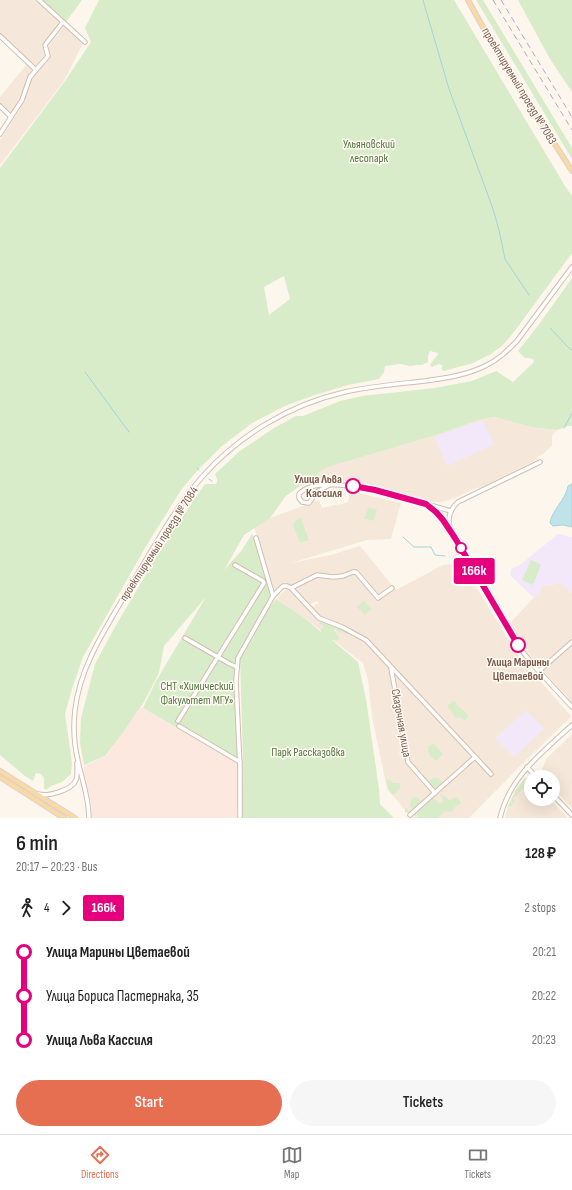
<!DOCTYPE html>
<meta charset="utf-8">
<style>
:root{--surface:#fff;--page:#f6f6f6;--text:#222;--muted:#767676;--line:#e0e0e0;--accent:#e76f51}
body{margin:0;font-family:"Sofia Sans Condensed",sans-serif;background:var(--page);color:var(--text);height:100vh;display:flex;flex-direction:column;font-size:15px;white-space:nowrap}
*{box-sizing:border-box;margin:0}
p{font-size:13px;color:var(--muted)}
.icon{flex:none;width:22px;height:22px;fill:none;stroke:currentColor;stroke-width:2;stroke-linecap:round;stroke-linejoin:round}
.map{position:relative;height:818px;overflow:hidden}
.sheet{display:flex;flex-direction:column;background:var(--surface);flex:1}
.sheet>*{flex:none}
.badge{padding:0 8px;border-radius:3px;font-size:14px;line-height:26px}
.buttons{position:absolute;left:524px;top:770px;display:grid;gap:8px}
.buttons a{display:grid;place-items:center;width:36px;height:36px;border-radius:50%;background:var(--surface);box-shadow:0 4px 16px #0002;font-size:20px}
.map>.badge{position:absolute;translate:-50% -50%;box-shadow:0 0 0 2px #fff}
.legs{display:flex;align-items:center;gap:6px;height:44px;padding:0 16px;font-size:13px}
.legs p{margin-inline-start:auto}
.summary{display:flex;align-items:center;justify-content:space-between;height:68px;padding:0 16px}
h1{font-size:22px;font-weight:600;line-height:30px}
.primary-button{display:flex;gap:8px;margin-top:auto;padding:8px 16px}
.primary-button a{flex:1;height:46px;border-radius:24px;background:var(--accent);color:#fff;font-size:16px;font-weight:600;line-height:46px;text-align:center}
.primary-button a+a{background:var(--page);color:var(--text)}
ul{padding:0 16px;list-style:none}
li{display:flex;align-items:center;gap:14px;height:44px;font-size:15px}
li i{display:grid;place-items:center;width:6px;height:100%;margin:0 5px;background:currentColor}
li i::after{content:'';width:10px;height:10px;margin:-5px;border:3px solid;border-radius:50%;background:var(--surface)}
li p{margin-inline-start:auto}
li:first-child i{background:linear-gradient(#0000 50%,currentColor 0)}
li:last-child i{background:linear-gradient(currentColor 50%,#0000 0)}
.tabs{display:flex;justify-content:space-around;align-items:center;height:56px;border-top:1px solid var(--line);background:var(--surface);font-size:11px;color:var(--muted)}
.tabs a{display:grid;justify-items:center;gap:2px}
.tabs .current{color:var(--accent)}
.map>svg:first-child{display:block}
.residential{fill:#f5e8da}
.commercial{fill:#fde8e0}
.education{fill:#f3e8fa}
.green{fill:#d8ecc9;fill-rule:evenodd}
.water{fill:#bfe3e8;stroke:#a5d3da}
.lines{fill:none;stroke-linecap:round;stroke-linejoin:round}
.stream{stroke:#a5d3da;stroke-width:1}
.minor-casing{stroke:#d1beb0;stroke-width:5.5}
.major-casing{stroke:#dad1cd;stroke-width:6}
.minor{stroke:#fff;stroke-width:3.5}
.major{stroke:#fbd9a5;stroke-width:4}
.rail{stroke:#b9a8c9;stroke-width:1;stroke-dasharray:6 4;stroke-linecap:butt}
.line-1-casing{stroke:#fff;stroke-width:9}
.line-1{stroke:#e6007e;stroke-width:6}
.stop-1-dot{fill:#fff;stroke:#e6007e;stroke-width:2}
.labels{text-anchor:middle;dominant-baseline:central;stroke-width:3;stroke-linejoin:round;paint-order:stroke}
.street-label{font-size:12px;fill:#7a5c4d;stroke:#fffaf3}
.park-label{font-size:12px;fill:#537a41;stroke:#fffaf3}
.stop-label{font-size:12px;font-weight:bold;fill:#7a5c4d;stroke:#fffaf3;text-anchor:end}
</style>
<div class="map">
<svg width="572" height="818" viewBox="0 0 572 818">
<rect width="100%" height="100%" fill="#fdf6ec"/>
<!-- residential -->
<g class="residential">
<path d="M0 0H37L61 22 43 45 45 57 35 69 0 35Z"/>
<path d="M64 26 83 43 64 81 0 165V140L20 109 31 79 51 54 48 47Z"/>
<path d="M27 64 32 69 21 99 11 116 0 105V97Z"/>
<path d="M496 417 531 427 557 430 552 436V446L543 454 537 457 538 459 482 487 473 489 453 499 441 502H427L388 490 378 489 354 482 337 481 318 483 317 479 318 473 328 467 433 436 482 419Z"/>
<path d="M350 491 401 503 391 539 367 540 291 563 331 555 360 546 396 590 443 565 452 564 461 567 467 572 520 658 571 716V717L520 766 469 818H412L387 789 372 716 368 680 363 663 303 617 276 599 287 588 309 609 317 604 319 603 317 601 309 605 285 582 274 591 254 526 270 518 319 500 322 508 335 505 342 504 348 502Z"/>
<path d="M562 583 572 593V703L565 694 537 665 509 624 541 590 540 588 542 586Z"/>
<path d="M572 734V809L553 788V777H543L541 773 546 759Z"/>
<path d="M528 777 531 779V799H550L568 818H505L508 806 514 793 525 778Z"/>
</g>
<!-- commercial -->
<path class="commercial" d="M141 707 239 764 237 818H92V808L84 773V766L106 756Z"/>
<!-- education -->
<g class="education">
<path d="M482 420 494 444 447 466 434 437Z"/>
<path d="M558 534 572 537V593L562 584H554L542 586 540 588 542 590 534 598 510 575 511 569 520 565Z"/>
<path d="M525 711 528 712 544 729 514 757 495 738Z"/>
</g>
<!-- green -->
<g class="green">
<path d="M42 0H82L66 22Z"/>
<path d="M99 0H454L565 186 572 196V253L514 332 503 345 491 354 473 363 444 371 442 370V365L439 364 432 367 430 365 434 359 437 356 438 353 430 351 428 355V362L422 365H417L410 366 401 364 385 366 384 372 379 379 348 385 312 396 285 406 252 423 222 446 196 472 181 490 145 548 83 657 72 689 65 714 72 763 71 774 62 782 51 786 46 790 44 788V778L41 774 36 773 33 781 25 776 0 755V168L65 81 91 42 85 28ZM284 276 290 299 269 315 264 287Z"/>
<path d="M476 0H483L572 148V159Z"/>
<path d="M518 0H572V92L550 59Z"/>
<path d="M572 278V426H568L557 430 531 427 495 417 482 419 433 436 328 467 318 473 317 479 310 485 303 484 286 496 270 518 244 535 224 570 242 550 252 534 255 539 272 596 237 659 242 759 239 764 143 708 156 681 206 597 164 646 159 673 144 702 122 734 105 756 84 765 80 743 81 718 95 664 116 625 157 556 181 519 205 484H215L217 483V479L215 474 240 451 274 428 296 416H303L340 401 362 396 435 388 472 381 496 371 513 382 533 363 534 360 530 358H525L518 351 540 323Z"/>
<path d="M369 507 377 510 374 521 367 519 364 518Z"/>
<path d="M301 518 309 540 300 543 293 525 296 520Z"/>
<path d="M531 560 541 565 533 585 522 580Z"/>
<path d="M276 599 303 617 321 632V629L324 627 319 623 320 621 348 632V635L341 631 340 633H339L335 628 334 632 336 633 339 638 337 640H332L358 662 366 699 379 789 380 804 394 818H241L243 760 240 657 267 610Z"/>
<path d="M364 601 371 609 365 615 357 607 363 601Z"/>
<path d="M453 701 456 702 457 706C461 707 463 711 467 713L468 717 465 720 460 717 456 718C452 714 453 712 448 708V706Z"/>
<path d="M432 744H434L443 754 440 757 437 761C430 758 428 754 428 747Z"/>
<path d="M423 775 430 782V780L433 778H438L443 783 449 778 436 790 422 777Z"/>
<path d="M525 778H527L529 788 528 786 519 792 513 799 515 800 511 807 508 806 516 790Z"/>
<path d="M387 780H390L393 783H399C403 788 398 791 395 794H392C389 790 386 786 387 780Z"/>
<path d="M440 794H442V796H445L449 800 456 797 461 802 460 804 456 806 451 812 445 811 438 818H419L417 814 415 816 414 813 433 797 434 798V799L439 803 443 802V800Z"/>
<path d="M428 796 409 815 408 813 405 812V808L407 809 409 813 413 810C409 805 408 800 415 797L418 798 421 802Z"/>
</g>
<!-- water -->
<path class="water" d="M572 484V527L563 525 553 526 550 523C551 511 566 500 568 486Z"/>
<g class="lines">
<!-- stream -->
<g class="stream">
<path d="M423 0 449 89 493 209 499 230 505 259 529 295"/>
<path d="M550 328 568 347 572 350"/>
<path d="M85 372 129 432"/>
<path d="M564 428 572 413"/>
<path d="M197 468 199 470"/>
<path d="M209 479 212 481"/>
<path d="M403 537 414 547H431L435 555 445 556"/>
</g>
<!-- minor casing -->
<g class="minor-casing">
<g id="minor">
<path d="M39 0 85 42"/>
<path d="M0 36 36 70"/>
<path d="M0 106 11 117"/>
<path d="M0 134 22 100 30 77 48 56 45 45 63 22"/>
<path d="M540 462 458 502C449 510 447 520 451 531L519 647 534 666 572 707"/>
<path d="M329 485 317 492 309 503 302 502 299 498V494C322 468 421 503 451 511"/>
<path d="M256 538 273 596"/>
<path d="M291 588 317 575 333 577 343 576 353 572H356L378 598 392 588"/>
<path d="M185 638 230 664 237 667"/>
<path d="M391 668 408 762 435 793"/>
<path d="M539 671 572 642"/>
<path d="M178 721 264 583 263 581 235 565"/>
<path d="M179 726 240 762"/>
<path d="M527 767 536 777"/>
<path d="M38 794C48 797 72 790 76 780 78 775 77 768 77 763"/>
<path d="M553 795 572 815"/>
<path d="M410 815 475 757"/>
<path d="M89 818C89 798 82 780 78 761 74 744 73 727 75 710 80 666 106 628 128 590 151 552 173 511 202 477 239 435 291 404 345 392 372 386 399 384 425 381 446 378 467 375 485 366 498 360 507 351 517 341L572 267"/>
<path d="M240 818V768L236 681 238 658 273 596 283 586H287L291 588 319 618 342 627 366 640 491 774"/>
<path d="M500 818C510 776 542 753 572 725"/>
</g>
</g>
<!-- major casing -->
<g class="major-casing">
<g id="major">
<path d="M468 0 501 60 572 171"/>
<path d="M0 771 75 818"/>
<path d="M0 777 64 818"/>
</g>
</g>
<!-- minor -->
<use href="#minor" class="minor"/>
<!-- major -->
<use href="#major" class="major"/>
<!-- rail -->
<g class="rail">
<path d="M493 0 572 130"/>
<path d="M501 0 572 117"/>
</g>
</g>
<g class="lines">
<!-- line-1 casing -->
<g class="line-1-casing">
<path id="line-1" d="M353 486 375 490 426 504 436 512 443 520 455 538 518 645"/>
</g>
<!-- line-1 -->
<use href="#line-1" class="line-1"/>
</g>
<!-- markers -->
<g class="stop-1-dot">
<circle cx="353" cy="486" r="7"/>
<circle cx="461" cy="548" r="5"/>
<circle cx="518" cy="645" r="7"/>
</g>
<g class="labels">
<!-- street labels -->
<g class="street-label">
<text transform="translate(519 86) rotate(59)">проектируемый проезд № 7083</text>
<text transform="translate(159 544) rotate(-57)">проектируемый проезд № 7084</text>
<text transform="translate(401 723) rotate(80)">Сказочная улица</text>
</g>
<!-- park labels -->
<g class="park-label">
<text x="369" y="144">Ульяновский<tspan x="369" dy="14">лесопарк</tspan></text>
<text x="197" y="686">СНТ «Химический<tspan x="197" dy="14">Факультет МГУ»</tspan></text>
<text x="308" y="752">Парк Рассказовка</text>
</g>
<!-- stop labels -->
<g class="stop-label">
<text x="342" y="479">Улица Льва<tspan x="342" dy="14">Кассиля</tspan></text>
<text x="518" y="662" text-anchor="middle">Улица Марины<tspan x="518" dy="14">Цветаевой</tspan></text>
</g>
</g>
</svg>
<div class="buttons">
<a><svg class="icon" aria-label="locate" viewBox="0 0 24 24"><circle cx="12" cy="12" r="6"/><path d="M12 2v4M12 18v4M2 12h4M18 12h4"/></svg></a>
</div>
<b class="badge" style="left:474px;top:571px;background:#e6007e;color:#fff">166к</b>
</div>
<section class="sheet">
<div class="summary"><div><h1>6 min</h1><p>20:17 – 20:23 · Bus</p></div><b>128 ₽</b></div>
<div class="legs"><svg class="icon" aria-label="walk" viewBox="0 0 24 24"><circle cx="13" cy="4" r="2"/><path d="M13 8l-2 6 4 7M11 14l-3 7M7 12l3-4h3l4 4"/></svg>4<svg class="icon" aria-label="forward" viewBox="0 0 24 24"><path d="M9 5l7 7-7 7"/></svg><b class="badge" style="background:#e6007e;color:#fff">166к</b><p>2 stops</p></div>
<ul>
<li><i style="color:#e6007e"></i><b>Улица Марины Цветаевой</b><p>20:21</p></li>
<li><i style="color:#e6007e"></i><span>Улица Бориса Пастернака, 35</span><p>20:22</p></li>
<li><i style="color:#e6007e"></i><b>Улица Льва Кассиля</b><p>20:23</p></li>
</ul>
<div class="primary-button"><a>Start</a><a>Tickets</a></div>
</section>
<nav class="tabs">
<a class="current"><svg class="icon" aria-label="directions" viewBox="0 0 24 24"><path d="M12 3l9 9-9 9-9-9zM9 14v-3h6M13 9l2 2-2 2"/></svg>Directions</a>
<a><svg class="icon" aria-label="map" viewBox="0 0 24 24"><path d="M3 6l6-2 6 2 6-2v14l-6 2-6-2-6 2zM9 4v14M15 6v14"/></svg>Map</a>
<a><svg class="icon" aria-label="tickets" viewBox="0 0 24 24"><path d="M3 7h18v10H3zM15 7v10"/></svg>Tickets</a>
</nav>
